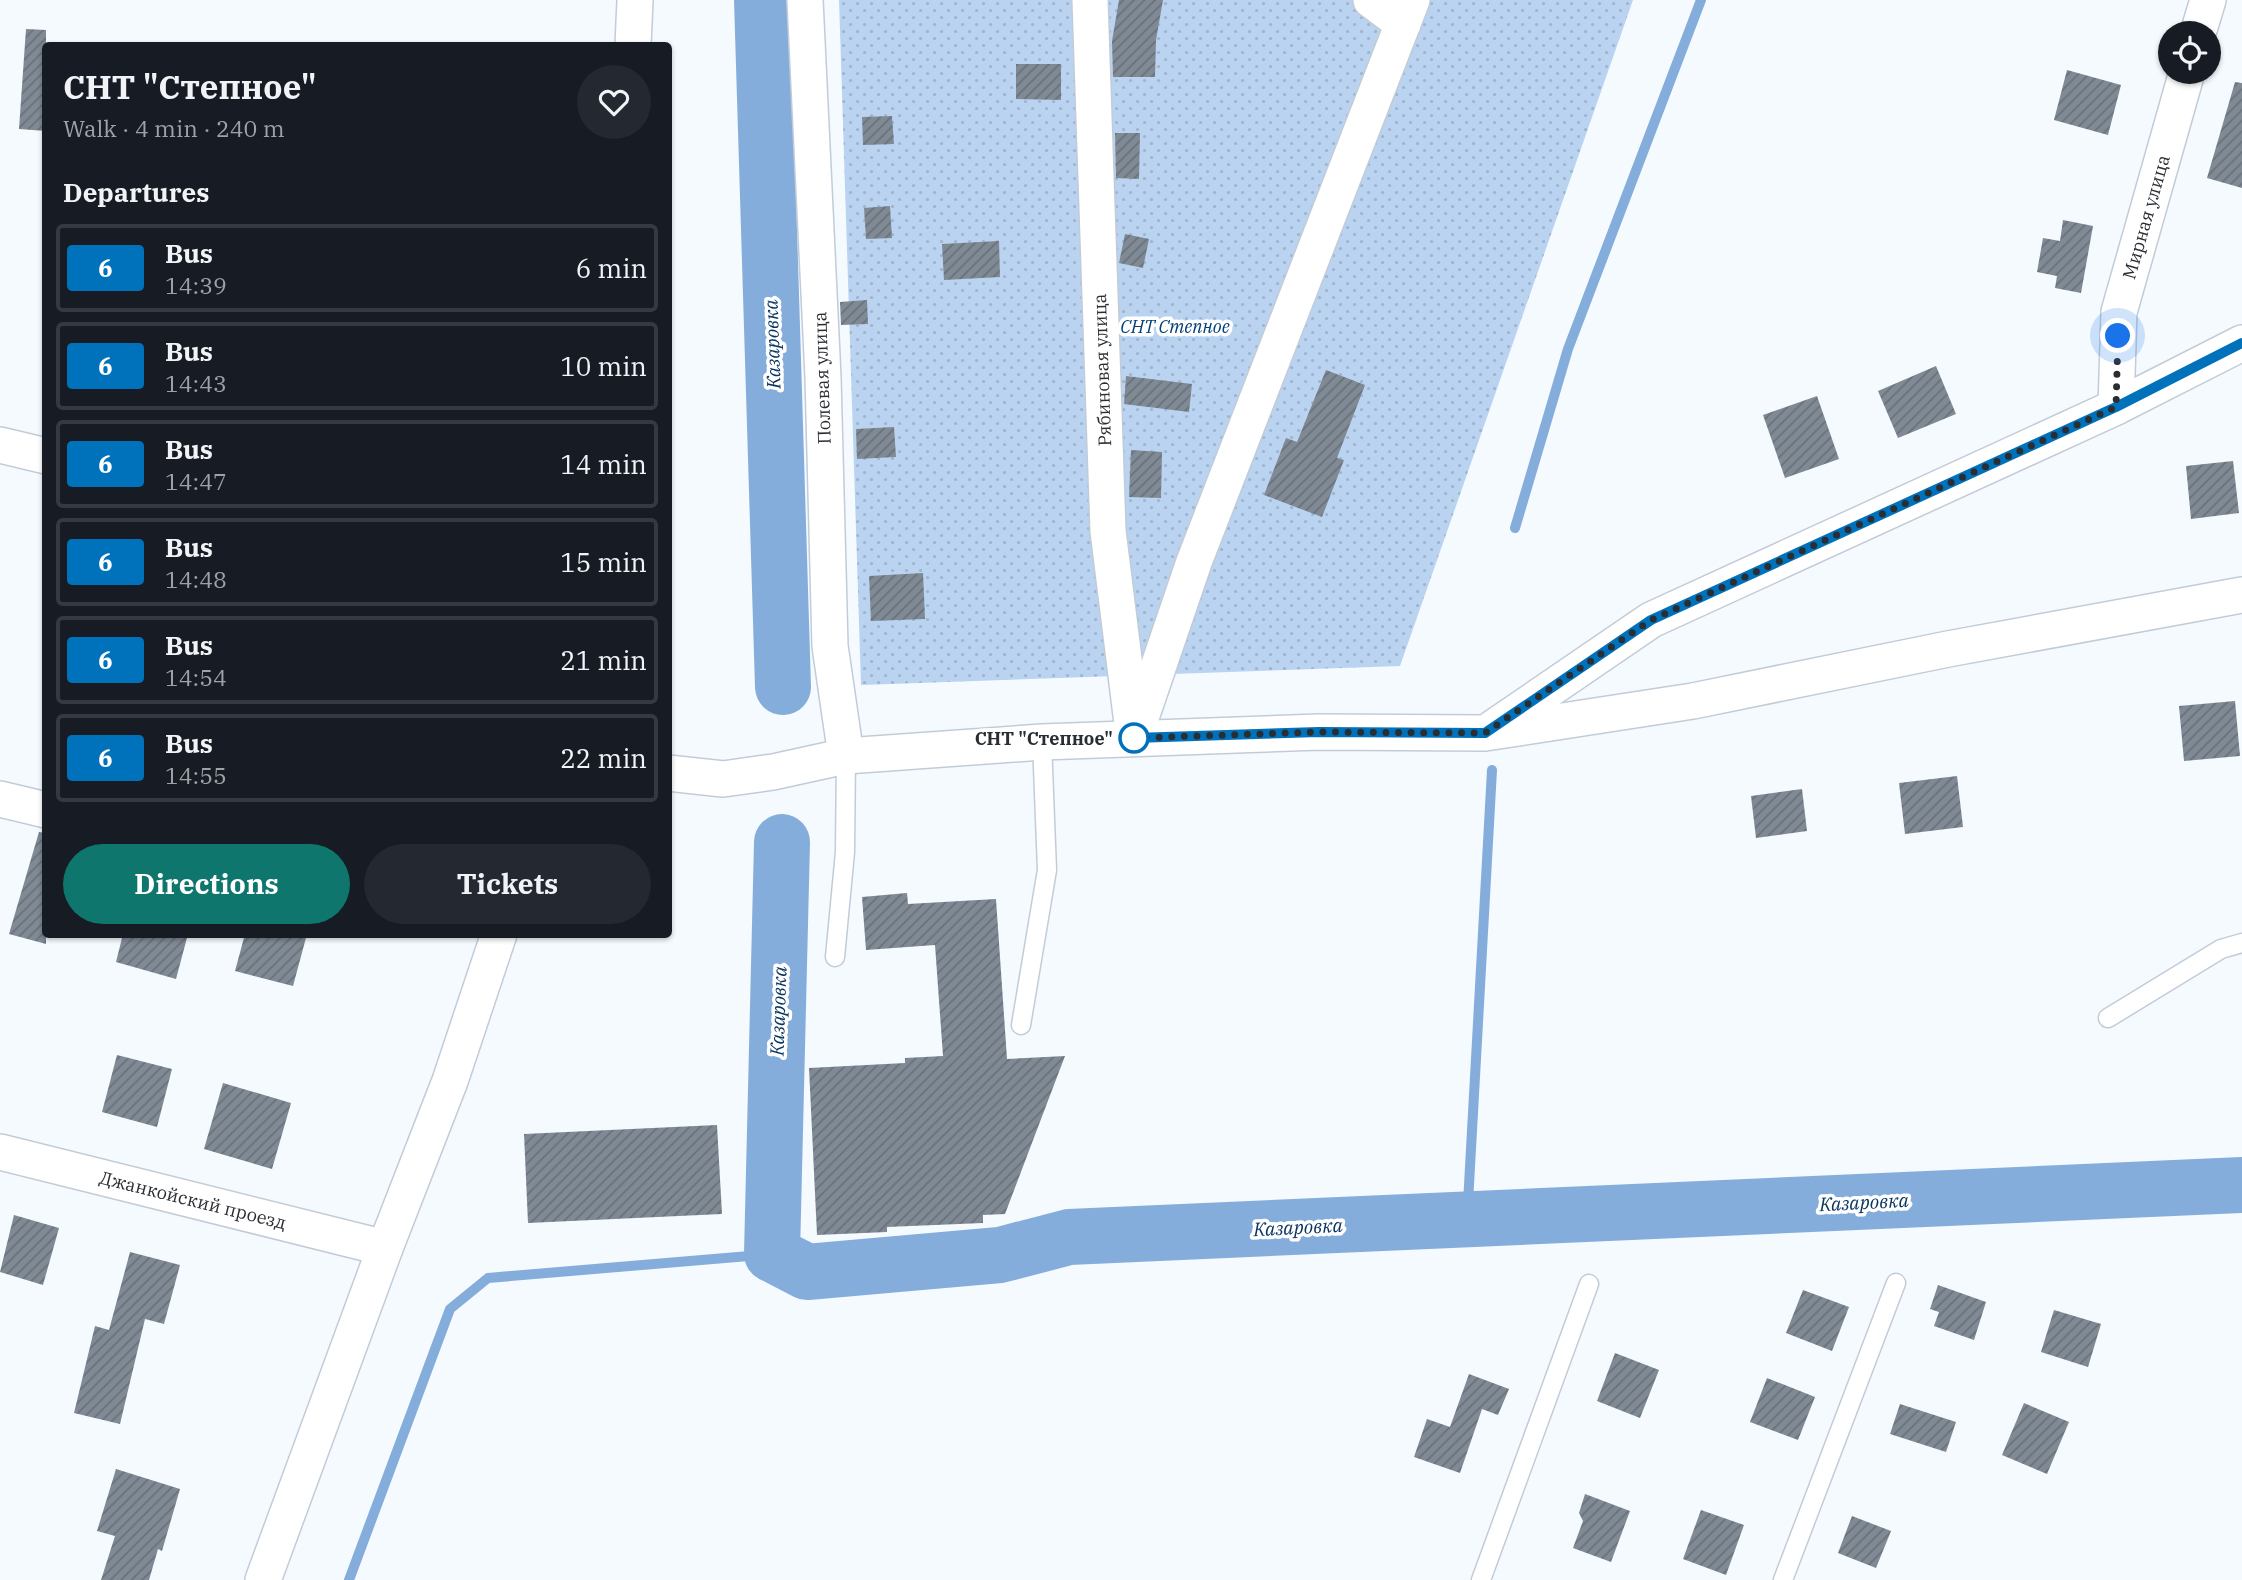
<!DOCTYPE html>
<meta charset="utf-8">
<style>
:root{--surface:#171b24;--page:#242831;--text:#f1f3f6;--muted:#9ea1a6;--line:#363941;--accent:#0f766e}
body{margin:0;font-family:"IBM Plex Serif",serif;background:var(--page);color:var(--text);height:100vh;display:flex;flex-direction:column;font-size:26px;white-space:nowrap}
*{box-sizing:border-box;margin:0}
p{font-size:23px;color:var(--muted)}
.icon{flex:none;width:38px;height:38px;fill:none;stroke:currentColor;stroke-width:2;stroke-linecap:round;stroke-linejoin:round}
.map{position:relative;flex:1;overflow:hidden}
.side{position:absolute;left:42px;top:42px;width:630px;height:896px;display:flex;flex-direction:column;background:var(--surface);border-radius:7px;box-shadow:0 2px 5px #0004}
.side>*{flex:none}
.badge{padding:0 14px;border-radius:5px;font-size:24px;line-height:46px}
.controls{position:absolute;left:2158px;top:21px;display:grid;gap:14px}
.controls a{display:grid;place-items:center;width:63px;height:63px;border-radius:50%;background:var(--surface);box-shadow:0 2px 5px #0004;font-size:35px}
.you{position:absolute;width:35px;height:35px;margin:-18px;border:5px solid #fff;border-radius:50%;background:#1a73e8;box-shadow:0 0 0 10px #1a73e833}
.map>.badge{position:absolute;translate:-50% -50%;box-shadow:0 0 0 4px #fff}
h2{padding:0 21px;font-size:26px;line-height:63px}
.round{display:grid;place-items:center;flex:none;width:74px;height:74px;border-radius:37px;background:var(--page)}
.overview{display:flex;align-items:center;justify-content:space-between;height:119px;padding:0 21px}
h1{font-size:33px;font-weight:800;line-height:52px}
.primary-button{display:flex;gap:14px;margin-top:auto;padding:14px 21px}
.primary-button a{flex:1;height:80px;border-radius:42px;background:var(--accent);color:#fff;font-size:28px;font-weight:800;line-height:80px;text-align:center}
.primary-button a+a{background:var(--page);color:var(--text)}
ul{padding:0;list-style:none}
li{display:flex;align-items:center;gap:21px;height:88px;margin:0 14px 10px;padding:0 7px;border:4px solid var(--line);border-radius:7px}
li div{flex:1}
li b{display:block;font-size:26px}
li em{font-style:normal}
li .badge{min-width:77px;font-weight:700;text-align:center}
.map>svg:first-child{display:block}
.garden{fill:url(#garden-dots)}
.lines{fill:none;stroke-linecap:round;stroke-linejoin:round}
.stream{stroke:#85addc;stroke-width:10}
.river{stroke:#85addc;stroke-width:56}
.building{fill:url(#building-hatch)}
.service-casing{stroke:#c2ccd8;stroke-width:21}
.minor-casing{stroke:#c2ccd8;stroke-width:38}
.service{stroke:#fff;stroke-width:18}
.minor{stroke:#fff;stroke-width:35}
.line-casing{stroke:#fff;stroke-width:16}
.line{stroke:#0072bc;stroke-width:10}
.walk{stroke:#2a2e32;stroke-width:7;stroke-dasharray:0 12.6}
.stop-dot{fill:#fff;stroke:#0072bc;stroke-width:3.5}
.labels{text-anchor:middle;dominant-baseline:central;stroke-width:7;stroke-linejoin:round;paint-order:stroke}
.street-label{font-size:18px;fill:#2a2e32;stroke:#fff}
.park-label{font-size:18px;font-style:italic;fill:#014078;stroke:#fff}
.stop-label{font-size:18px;font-weight:bold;fill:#2a2e32;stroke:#fff;text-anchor:end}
.water-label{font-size:19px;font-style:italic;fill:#093560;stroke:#fff}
</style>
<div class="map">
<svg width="2242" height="1580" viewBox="0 0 2242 1580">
<defs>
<pattern id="garden-dots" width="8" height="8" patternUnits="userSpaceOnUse" patternTransform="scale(1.75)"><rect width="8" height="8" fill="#b9d3f1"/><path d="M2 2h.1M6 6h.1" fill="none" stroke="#9fb5cf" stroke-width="1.8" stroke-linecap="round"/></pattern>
<pattern id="building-hatch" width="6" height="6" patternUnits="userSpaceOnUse" patternTransform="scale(1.75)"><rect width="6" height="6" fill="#808a95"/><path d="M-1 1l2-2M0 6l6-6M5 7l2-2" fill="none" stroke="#69717a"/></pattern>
</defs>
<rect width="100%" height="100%" fill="#f5faff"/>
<!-- garden -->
<path class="garden" d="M839 0H1633L1400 666 861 685Z"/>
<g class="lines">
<!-- stream -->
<g class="stream">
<path d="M1515 528 1568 349 1701 0"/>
<path d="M1467 1221 1492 770"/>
<path d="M349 1580 450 1309 488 1278 772 1254"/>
</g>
<!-- river -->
<g class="river">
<path d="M762 0 783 687"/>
<path d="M782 842 772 1254 807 1272 1000 1255 1069 1237 2242 1185"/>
</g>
</g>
<!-- building -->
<g class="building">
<path d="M1119 0H1163L1156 40 1155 77H1113L1112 41Z"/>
<path d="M26 29 46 30V131L19 129Z"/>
<path d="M1016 64H1061V100L1016 99Z"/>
<path d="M2067 70 2121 85 2108 135 2054 120Z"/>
<path d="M2235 82 2242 83V188L2207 178Z"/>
<path d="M892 116 894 144 863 145 862 117Z"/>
<path d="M1115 133H1140L1139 179 1116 178Z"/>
<path d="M890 206 892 238 866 239 864 208Z"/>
<path d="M2063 220 2093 226 2081 293 2055 288 2057 276 2037 272 2043 238 2060 241Z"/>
<path d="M1125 234 1149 239 1143 268 1119 263Z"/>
<path d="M999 241 1000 277 944 280 942 244Z"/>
<path d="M867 300 868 324 841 325 840 302Z"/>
<path d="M1936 366 1956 414 1898 438 1878 391Z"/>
<path d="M1326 370 1365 385 1337 458 1344 460 1322 517 1264 495 1286 438 1297 442Z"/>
<path d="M1126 376 1192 384 1189 412 1124 404Z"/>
<path d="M1817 396 1839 459 1785 478 1763 415Z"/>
<path d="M894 427 896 457 857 459 856 429Z"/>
<path d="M1131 450 1162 452 1161 498 1129 497Z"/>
<path d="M2233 461 2239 513 2191 519 2186 466Z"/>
<path d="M923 573 925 619 871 621 869 576Z"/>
<path d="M2235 701 2240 756 2184 761 2179 706Z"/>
<path d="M1957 776 1963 827 1905 834 1899 783Z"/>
<path d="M1802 789 1807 831 1756 838 1751 796Z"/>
<path d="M39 832 46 833V944L9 934Z"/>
<path d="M907 893 908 904 996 899 1007 1059 1065 1056 1005 1214 983 1215V1223L887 1227V1232L817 1235 809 1068 905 1063V1058L943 1056 935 945 866 950 862 897Z"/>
<path d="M123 934H188L176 979 116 962Z"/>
<path d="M245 934H307L293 986 235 971Z"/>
<path d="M117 1055 172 1069 157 1127 102 1112Z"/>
<path d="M223 1083 291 1103 272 1169 204 1149Z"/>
<path d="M717 1125 722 1214 528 1223 524 1134Z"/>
<path d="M14 1215 59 1228 43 1285 0 1272Z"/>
<path d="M130 1252 180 1265 164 1324 145 1319 120 1424 74 1413 95 1326 109 1330Z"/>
<path d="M1938 1285 1986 1302 1974 1340 1934 1326 1939 1312 1930 1309Z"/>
<path d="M1803 1290 1849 1307 1832 1351 1786 1333Z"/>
<path d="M2054 1310 2101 1324 2088 1367 2041 1352Z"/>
<path d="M1615 1353 1659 1370 1640 1418 1597 1401Z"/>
<path d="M1469 1374 1509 1389 1498 1415 1482 1409 1460 1473 1414 1457 1427 1419 1450 1427Z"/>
<path d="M1767 1378 1815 1397 1798 1440 1750 1422Z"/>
<path d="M2024 1403 2069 1422 2047 1474 2002 1455Z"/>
<path d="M1900 1404 1956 1422 1946 1452 1890 1434Z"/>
<path d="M116 1469 180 1489 162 1551 158 1549 149 1580H101L115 1536 97 1531Z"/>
<path d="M1585 1494 1630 1511 1611 1562 1573 1548 1583 1521 1579 1513Z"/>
<path d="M1701 1510 1744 1525 1726 1575 1683 1559Z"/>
<path d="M1852 1516 1891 1531 1876 1568 1838 1553Z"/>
</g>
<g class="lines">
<!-- service casing -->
<g class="service-casing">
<g id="service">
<path d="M835 957 845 852 846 756"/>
<path d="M2108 1018 2221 949 2242 943"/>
<path d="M1021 1025 1047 870 1042 742"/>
<path d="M1481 1580 1589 1284"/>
<path d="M1783 1580 1896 1283"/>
</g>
</g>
<!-- minor casing -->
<g class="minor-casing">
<g id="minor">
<path d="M805 0 823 377 830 646 846 756"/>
<path d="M1090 0 1108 531 1133 731"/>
<path d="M1371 0 1403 24"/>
<path d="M2198 33 2208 0"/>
<path d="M633 46 635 0"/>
<path d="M2116 407 2119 312 2187 72"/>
<path d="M0 445 46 456"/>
<path d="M1493 728 1651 620 2116 407 2242 343"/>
<path d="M1134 738 1194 562 1412 0"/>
<path d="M668 773 723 779 773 772 846 756 1042 742 1319 732 1485 733 1693 701 1948 649 2242 595"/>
<path d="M0 799 46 810"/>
<path d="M0 1152 385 1248"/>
<path d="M263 1580 385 1248 450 1081 499 934"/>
</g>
</g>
<!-- service -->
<use href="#service" class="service"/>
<!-- minor -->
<use href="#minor" class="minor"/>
</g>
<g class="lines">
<!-- line casing -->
<g class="line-casing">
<path id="line" d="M1134 738 1319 732 1485 733 1651 620 2116 407 2242 343"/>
</g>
<!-- line -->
<use href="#line" class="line"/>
<!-- walk -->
<path class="walk" d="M1134 738 1319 732 1485 733 1651 620 2116 407 2118 336"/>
</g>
<!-- markers -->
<circle class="stop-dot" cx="1134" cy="738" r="14"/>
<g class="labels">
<!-- street labels -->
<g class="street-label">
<text transform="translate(2146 217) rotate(-74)">Мирная улица</text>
<text transform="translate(1102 370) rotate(-92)">Рябиновая улица</text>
<text transform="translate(822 378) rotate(-92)">Полевая улица</text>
<text transform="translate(193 1200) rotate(14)">Джанкойский проезд</text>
</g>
<!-- park labels -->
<g class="park-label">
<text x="1175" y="326">СНТ Степное</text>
</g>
<!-- stop labels -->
<g class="stop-label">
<text x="1113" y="738">СНТ "Степное"</text>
</g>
<!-- water labels -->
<g class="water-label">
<text transform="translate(772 344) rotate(-92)">Казаровка</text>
<text transform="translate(778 1011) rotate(-88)">Казаровка</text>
<text transform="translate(1864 1202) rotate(-3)">Казаровка</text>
<text transform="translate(1298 1227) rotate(-3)">Казаровка</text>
</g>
</g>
</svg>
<div class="controls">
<a><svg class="icon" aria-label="locate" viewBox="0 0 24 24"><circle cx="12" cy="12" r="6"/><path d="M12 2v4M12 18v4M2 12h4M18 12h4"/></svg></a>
</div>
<div class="you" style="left:2118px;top:336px"></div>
<section class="side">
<div class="overview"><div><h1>СНТ &quot;Степное&quot;</h1><p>Walk · 4 min · 240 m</p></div><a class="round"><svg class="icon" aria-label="heart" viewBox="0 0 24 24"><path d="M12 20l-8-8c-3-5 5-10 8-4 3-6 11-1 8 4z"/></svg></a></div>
<h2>Departures</h2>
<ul>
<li><span class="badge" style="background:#0072bc;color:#fff">6</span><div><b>Bus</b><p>14:39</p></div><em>6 min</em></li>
<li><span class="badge" style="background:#0072bc;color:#fff">6</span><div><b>Bus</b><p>14:43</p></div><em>10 min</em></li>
<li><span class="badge" style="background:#0072bc;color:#fff">6</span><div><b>Bus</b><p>14:47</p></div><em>14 min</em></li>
<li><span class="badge" style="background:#0072bc;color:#fff">6</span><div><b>Bus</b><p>14:48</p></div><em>15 min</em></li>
<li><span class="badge" style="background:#0072bc;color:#fff">6</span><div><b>Bus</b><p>14:54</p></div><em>21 min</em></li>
<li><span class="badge" style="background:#0072bc;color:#fff">6</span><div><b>Bus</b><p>14:55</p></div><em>22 min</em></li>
</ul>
<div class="primary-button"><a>Directions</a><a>Tickets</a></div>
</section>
</div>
